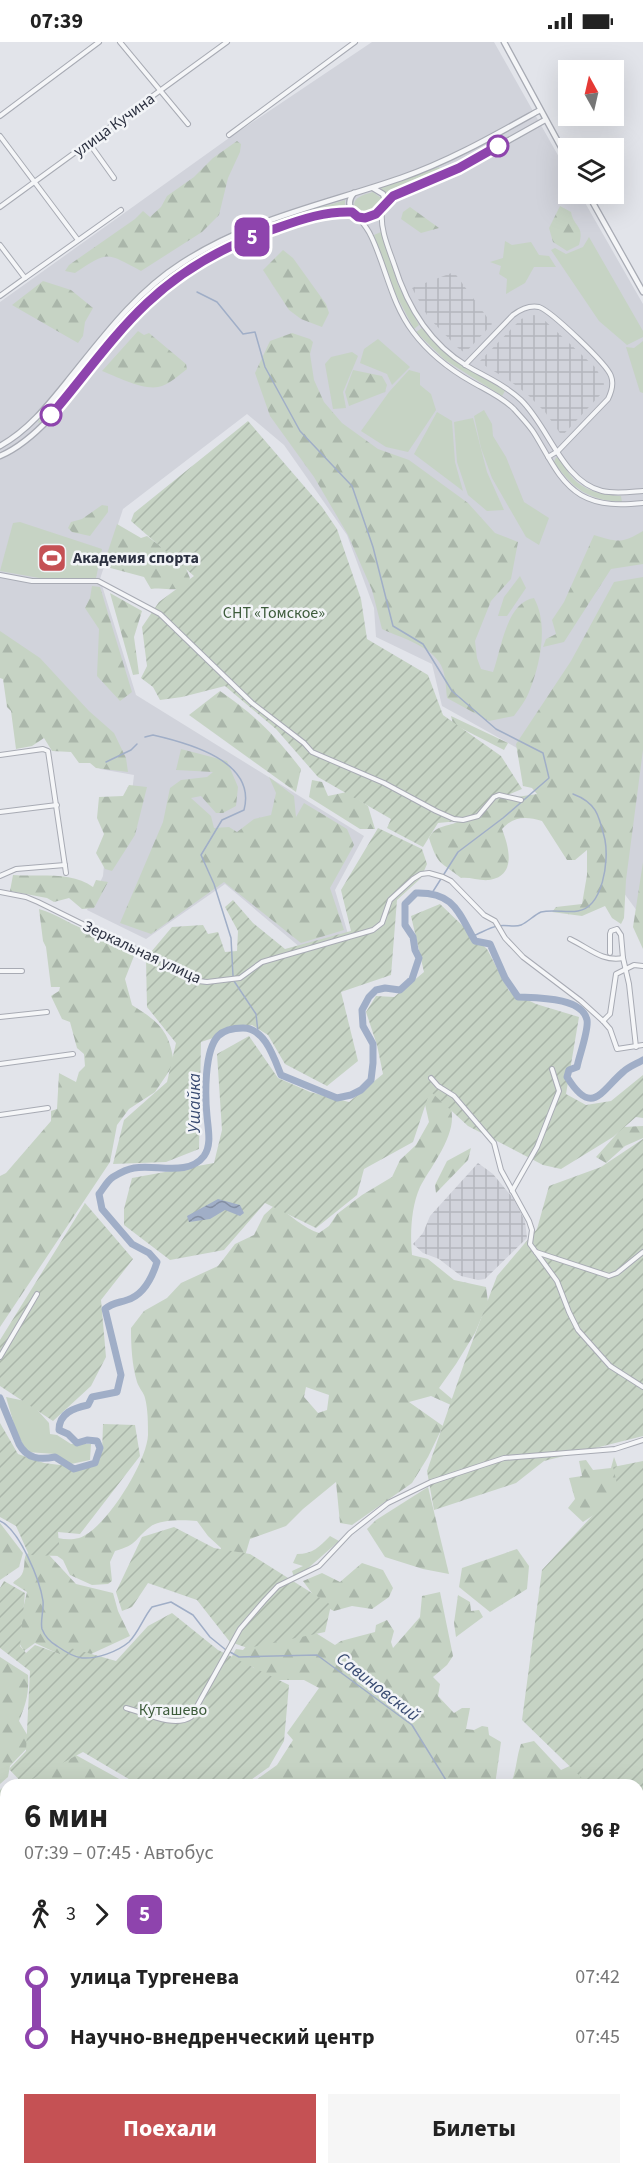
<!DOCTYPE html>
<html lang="ru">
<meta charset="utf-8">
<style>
:root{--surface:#fff;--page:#f6f6f6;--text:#222;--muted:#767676;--accent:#c55154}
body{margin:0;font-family:"Source Sans 3",sans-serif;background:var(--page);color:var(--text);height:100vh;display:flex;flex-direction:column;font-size:22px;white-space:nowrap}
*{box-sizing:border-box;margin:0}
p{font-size:20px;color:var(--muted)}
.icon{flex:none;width:33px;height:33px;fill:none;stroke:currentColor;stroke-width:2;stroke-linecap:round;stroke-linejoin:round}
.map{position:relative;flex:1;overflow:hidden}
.side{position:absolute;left:0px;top:1737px;width:644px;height:396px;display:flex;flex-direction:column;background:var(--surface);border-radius:18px 18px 0 0;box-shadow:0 6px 24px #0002}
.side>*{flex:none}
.badge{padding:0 12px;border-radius:9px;font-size:21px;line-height:39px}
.needle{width:39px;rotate:352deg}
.controls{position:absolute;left:558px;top:18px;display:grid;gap:12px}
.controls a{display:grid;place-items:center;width:66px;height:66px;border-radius:0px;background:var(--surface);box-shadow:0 6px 24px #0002;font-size:30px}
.map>.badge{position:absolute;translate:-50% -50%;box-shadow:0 0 0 3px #fff}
.legs{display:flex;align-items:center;gap:9px;height:66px;padding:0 24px;font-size:20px}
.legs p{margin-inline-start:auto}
.head{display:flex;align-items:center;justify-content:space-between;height:102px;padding:0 24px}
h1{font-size:33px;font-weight:700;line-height:45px}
.primary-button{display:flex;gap:12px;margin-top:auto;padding:12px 24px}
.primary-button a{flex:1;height:69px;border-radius:0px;background:var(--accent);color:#fff;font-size:24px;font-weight:700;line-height:69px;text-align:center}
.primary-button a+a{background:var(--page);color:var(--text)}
ul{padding:0 24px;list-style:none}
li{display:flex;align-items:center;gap:21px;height:60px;font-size:22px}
li i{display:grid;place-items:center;width:9px;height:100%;margin:0 8px;background:currentColor}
li i::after{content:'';width:15px;height:15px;margin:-8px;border:4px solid;border-radius:50%;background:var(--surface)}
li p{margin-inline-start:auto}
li:first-child i{background:linear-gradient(#0000 50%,currentColor 0)}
li:last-child i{background:linear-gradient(currentColor 50%,#0000 0)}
.status{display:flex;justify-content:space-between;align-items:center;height:42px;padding:0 30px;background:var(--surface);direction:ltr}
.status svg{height:16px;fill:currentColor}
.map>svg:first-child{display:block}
.built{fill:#d1d3db}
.industrial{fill:url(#industrial-grid)}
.green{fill:#c6d3c4}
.forest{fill:url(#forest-firs);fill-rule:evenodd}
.garden{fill:url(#garden-furrows)}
.water{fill:url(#water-waves)}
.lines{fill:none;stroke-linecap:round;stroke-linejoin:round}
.stream{stroke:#a0aec7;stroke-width:1.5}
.river{stroke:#a0aec7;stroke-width:7}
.minor-casing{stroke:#a8abb4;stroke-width:6}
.tertiary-casing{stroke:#a8abb4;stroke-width:7}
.minor{stroke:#f5f6f8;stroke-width:4}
.tertiary{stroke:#f5f6f8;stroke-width:4.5}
.line-1-casing{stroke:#fff;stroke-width:14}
.line-1{stroke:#8e44ad;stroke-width:9}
.stop-1-dot{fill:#fff;stroke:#8e44ad;stroke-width:3}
.labels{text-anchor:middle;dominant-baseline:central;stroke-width:5;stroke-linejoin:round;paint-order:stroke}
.street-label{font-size:16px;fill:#2c3141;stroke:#f2f4f7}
.poi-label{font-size:16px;font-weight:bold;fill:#2c3141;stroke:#f2f4f7;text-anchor:start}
.park-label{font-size:16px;fill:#3c5b3a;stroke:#f2f4f7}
.water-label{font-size:18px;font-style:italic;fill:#394b72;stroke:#f2f4f7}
</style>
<div class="status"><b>07:39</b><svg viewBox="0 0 49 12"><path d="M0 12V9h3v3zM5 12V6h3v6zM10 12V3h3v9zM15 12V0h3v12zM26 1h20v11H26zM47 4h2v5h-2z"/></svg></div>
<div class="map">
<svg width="643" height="2133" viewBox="0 0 643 2133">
<defs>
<pattern id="industrial-grid" width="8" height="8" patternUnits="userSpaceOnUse" patternTransform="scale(1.5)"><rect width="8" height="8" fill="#d1d3db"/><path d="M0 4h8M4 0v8" fill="none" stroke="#b4b6bd"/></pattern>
<pattern id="forest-firs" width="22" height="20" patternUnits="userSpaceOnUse" patternTransform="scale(1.5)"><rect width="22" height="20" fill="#c6d3c4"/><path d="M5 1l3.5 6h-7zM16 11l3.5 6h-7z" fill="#aab6aa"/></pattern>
<pattern id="garden-furrows" width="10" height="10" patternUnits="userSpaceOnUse" patternTransform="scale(1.5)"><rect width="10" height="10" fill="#c6d3c4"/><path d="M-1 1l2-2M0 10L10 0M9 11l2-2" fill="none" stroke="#aab6aa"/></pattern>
<pattern id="water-waves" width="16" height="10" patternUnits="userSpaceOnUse" patternTransform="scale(1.5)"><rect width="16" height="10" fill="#a0aec7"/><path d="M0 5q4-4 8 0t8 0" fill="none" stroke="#838ea3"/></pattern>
</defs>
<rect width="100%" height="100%" fill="#e2e4ea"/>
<!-- built -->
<path class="built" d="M372 0H494L568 131V152H580L643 262V877L517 706 442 664 432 622 376 595 374 566 347 493 284 403 247 372 123 467 100 537 136 653 364 794 335 848 348 892 301 906 225 842 146 897 87 868 103 834 108 780 129 777 134 733 100 727 0 611V260L229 96Z"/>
<!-- industrial -->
<g class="industrial">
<path d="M454 230 492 282 465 311 458 306 428 275 412 246Z"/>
<path d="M534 273 542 276 596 326 604 342 601 352 562 394 545 370 527 352 510 339 479 320 521 277Z"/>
<path d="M478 1121 493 1132 513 1156 525 1179 527 1196 485 1237 478 1238 461 1234 439 1217 423 1211 413 1202 423 1191 430 1174Z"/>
</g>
<!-- green -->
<g class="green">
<path d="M439 125 442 131 399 147 388 155 380 145Z"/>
<path d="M373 150 381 156C383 170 368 174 357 170 348 157 362 153 373 150Z"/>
<path d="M345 158V166C332 162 318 169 305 173 261 186 222 202 183 227L182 225C235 191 285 176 345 158Z"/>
<path d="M381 190 398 243 419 283 414 287 392 245 374 193Z"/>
<path d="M589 195 643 289V295L627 303 599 279 551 208 555 206 566 212 583 205Z"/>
<path d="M505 199 512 203 531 200 539 213 549 214 556 225H534L525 241 506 252 507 237 499 232 501 224 490 220 503 216Z"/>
<path d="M153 248 155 249 117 288 39 381 38 380 115 286Z"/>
<path d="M422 286 449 314 505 349 502 354 445 318 416 290Z"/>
<path d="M378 297 410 325 392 343 387 332 360 321 364 307Z"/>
<path d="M643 299V351L640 350 626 305 634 306Z"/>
<path d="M352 310 358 314 343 350 346 366 333 367 325 322 331 315Z"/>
<path d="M409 328 420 331V343L431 352 436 368 408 410 386 405 361 389 389 350Z"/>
<path d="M484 368 492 382 493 394 506 415 524 460 549 476 539 503 526 495 492 436 481 406 474 374Z"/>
<path d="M437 370 452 379 455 420 463 449 414 412Z"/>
<path d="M473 376 487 430 504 468 487 469 468 453 457 420 454 380Z"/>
<path d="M556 415C563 419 566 428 571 434 583 449 603 453 621 454L622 460C588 458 573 447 554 420Z"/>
<path d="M20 480 102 507 96 536 56 539 0 529 13 481Z"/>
<path d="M520 534 526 546 507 574H498L504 555Z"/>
<path d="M6 1355 30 1360 49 1381 50 1392 57 1393 71 1402H91L90 1418 71 1422 55 1412 27 1410 16 1389Z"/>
<path d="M0 1902 6 1909V1980L0 1974Z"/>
<path d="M643 1943V2017L638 2018V1945Z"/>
<path d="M144 2127H229C218 2133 167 2133 150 2133Z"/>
</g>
<!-- forest -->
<g class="forest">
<path d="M237 99 241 102 240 110 228 136 219 173 202 190 141 229C105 210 109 209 75 231L65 229 69 223 135 177 143 169 150 175 161 165 167 154 194 135 213 116Z"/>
<path d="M560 164 571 170C574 186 585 183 579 203L567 209 553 200 549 186Z"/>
<path d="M410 165 439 186 421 191 401 177 403 170Z"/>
<path d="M283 208 293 216 326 262 329 271 322 285 301 277 289 268 263 228Z"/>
<path d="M43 239 71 248 93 266 85 280 83 294 78 301 12 263Z"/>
<path d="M138 289 144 293 149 291 186 322 187 327C179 333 169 343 158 345 143 348 117 335 102 329Z"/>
<path d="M292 291 310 297 313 300 310 312 314 338 324 360 342 381 378 407 409 418 468 461 495 491 518 500 511 537 491 559 475 599 477 616 481 627 493 630C501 609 506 560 534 556 549 583 540 623 529 650 526 658 519 667 514 674L489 679 447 656C446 648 446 637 443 628 436 605 401 596 382 587L372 548 348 493 314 435 270 374 255 331 270 299Z"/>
<path d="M353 328 382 334 387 343 385 350 349 364 345 350Z"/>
<path d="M102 463 108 464V470L90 494 72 490 68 486 71 480 82 477Z"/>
<path d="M117 482 141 496 147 494 184 522 190 536 187 545C174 550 165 545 151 547L144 535 103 524Z"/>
<path d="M643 489V522L611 527 564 600 543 605 546 597 556 592 552 578 564 560 594 493C617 500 622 502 643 489Z"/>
<path d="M643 535V708L626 838 624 876 621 882 612 876 605 864 582 874 552 870 556 865 582 862 587 833V808L575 818H567L542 779C526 774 514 774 502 787 509 805 517 834 489 838 480 839 470 835 461 836 440 819 438 824 429 796 436 781 451 786 462 777L472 778 498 755 510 756 537 752 532 746 523 744 516 702 571 619 614 540Z"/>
<path d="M92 544 100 545 132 650 120 659 97 634 99 587 85 566 90 556Z"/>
<path d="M110 551 142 569 134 595 139 632 133 633Z"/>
<path d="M0 589 40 616 89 669 114 691 126 716 128 730 96 726 90 721H79L71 710 52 709 44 696 32 704 16 707 11 669 7 665 3 637 0 636Z"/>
<path d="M220 649C256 674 274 692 301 727L296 750 189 673Z"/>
<path d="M451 674 508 701 504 708 453 682Z"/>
<path d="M181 707 227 719 238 745 236 764 223 771H216L201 754 191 756 211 774 214 786 229 785 237 790 254 777 271 773 276 751 269 735 294 754 296 775 304 761 347 787 354 803 330 846 344 888 301 901 224 840 151 892 120 881 163 780 170 746 181 738 207 735 213 730 176 728Z"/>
<path d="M312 738 322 740 328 754 347 750 368 764 375 787H360L309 755Z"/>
<path d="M129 743 147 745 135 793 112 829 105 827 96 811 104 792 97 776 99 755 123 754Z"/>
<path d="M643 820V907L633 885Z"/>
<path d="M13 833C38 835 72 829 93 845L96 838 108 840 94 866 82 867 69 856 54 860 47 856 10 849Z"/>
<path d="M39 867C56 872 67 880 83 887 102 896 116 901 134 914L125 937 132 963C159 980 170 989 174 1022L155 1050 129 1067 117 1083 110 1120 0 1285V1134L6 1131 51 1079V1069L57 1067 59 1031 76 1040 79 1030 85 1024 84 1012 77 1006 70 980 62 977 51 954 59 949 60 945H51L46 905 43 899Z"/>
<path d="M426 1038C432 1044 441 1050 446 1057 466 1083 431 1123 420 1145 411 1165 410 1192 412 1213L428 1217 454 1238 486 1245 488 1260 475 1291 456 1322 439 1346 452 1357 451 1363 431 1354 409 1360 443 1384 428 1415 412 1441 352 1483 340 1481 336 1440 303 1467 286 1484 250 1497 245 1514 220 1521 221 1506 208 1494 197 1479C185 1478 159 1477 150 1485 133 1498 139 1502 115 1509L110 1520 112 1539 108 1542 92 1543 70 1533 63 1518 53 1511 47 1493C58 1496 67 1499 79 1496 105 1488 147 1420 148 1393 148 1382 148 1367 145 1356 144 1351 139 1346 137 1340 132 1323 131 1304 131 1286L144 1269 167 1256 181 1241 218 1224 235 1202 254 1193 264 1173 275 1163C289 1172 305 1187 319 1191L329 1184 337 1172 362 1153 392 1135 400 1118 416 1103 429 1080 421 1045ZM306 1345 329 1353 327 1368 318 1371 304 1355Z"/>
<path d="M643 1084V1096L625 1104 606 1121 596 1115 623 1085Z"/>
<path d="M471 1106 468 1118 436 1151 435 1143 447 1119Z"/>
<path d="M614 1415 627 1451 583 1480 568 1466 575 1457 569 1436 582 1434 579 1419 586 1418 593 1428 611 1426Z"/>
<path d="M428 1445 449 1532 423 1527 385 1515 367 1487 376 1478Z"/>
<path d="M0 1481 23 1511 19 1525 0 1538Z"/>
<path d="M330 1494 339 1499 306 1528 294 1535 292 1529 303 1524 293 1521 297 1512C313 1512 319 1505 330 1494Z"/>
<path d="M517 1507 529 1524 527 1547 490 1570 459 1545 462 1526Z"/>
<path d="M33 1510 49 1513 76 1542 113 1551 118 1569 130 1594 91 1612 61 1613 35 1601 24 1609 16 1596 27 1550 13 1541C15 1538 18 1537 20 1535 26 1529 23 1519 26 1512Z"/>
<path d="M362 1521 383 1528 393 1546 389 1555 372 1567 352 1564 334 1569 320 1562 303 1539 322 1531 340 1540Z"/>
<path d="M440 1550 453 1614 447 1623 433 1635 440 1642 438 1654 454 1671 462 1666H470L466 1687 474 1688 482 1684 488 1685 489 1693 501 1700 495 1743H249L277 1723 293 1698 287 1691 319 1646 304 1638H267L253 1625 236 1623 230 1618 236 1607 243 1608 249 1601 311 1588 335 1603 341 1599 375 1590 376 1583 387 1578 394 1589 391 1600 393 1606 420 1575 422 1554Z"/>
<path d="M458 1553 470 1560 471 1569 479 1568 483 1575 456 1595 454 1581Z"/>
<path d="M0 1615 28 1633C29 1653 26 1661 19 1679L32 1701 10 1724 8 1735 0 1742Z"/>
<path d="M534 1699 561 1728 587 1716 591 1730 586 1743H510C517 1729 516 1716 521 1702Z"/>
<path d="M74 1712 130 1743H20L27 1740 55 1716Z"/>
<path d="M7 1742 8 1743H6V1909L0 1902V1748Z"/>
<path d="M638 1782 643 1785V1943L638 1945Z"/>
<path d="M0 1974 6 1980V2042L0 2039Z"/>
<path d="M229 2127H408V2133H212L223 2132Z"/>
<path d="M461 2127H606L608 2133H463Z"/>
</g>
<!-- garden -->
<g class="garden">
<path d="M248 379 322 465 337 487 361 557 367 597 428 633 443 673 501 714 522 747 493 759 479 777 438 781 423 805 387 786 391 777 318 735 276 687 225 644 182 655 160 658 153 645 141 636 147 624 142 585 159 560 194 534 131 479 134 471Z"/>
<path d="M378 786 422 807 427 822 421 836 397 858 391 933 341 950 358 1019 327 1044 285 1022 268 993 252 983 201 1000 199 1107 166 1120 113 1122 124 1078 167 1040 176 1001 147 965 146 916 172 885 203 883 208 892 218 890 225 910 237 909 238 889 225 865 233 858 253 881 285 907 351 889 341 848Z"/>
<path d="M440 862 487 907 509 949 536 962 579 975 566 1052 586 1063 611 1059 643 1033V1076L636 1075 613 1095 561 1127 543 1123 468 1084 430 1049 413 1100 364 1127 357 1153 316 1186 265 1161 224 1208 170 1218 124 1183V1167L132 1136 214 1121 222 1088 217 1012 249 994 278 1036 310 1050 349 1060 383 1032 377 1003 366 970 376 954 394 955 424 930 411 874Z"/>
<path d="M643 1097V1394L544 1419 516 1441 434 1468 427 1429 465 1319 497 1234 537 1187 549 1144 601 1125Z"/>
<path d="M85 1161 133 1217 101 1258 106 1315 91 1344 53 1379 0 1344V1298Z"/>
<path d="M0 1381 18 1412 44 1421 84 1426 102 1411 103 1382 135 1383 140 1414 80 1492 58 1490 60 1514 29 1513 16 1484 0 1475Z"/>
<path d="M643 1419V1769L638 1767V1743H589L522 1678 542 1528 618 1446 613 1425Z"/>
<path d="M174 1485 214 1506 250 1512 331 1563 325 1590 248 1606 230 1600 197 1558 148 1541 132 1565 122 1569 116 1550 142 1495Z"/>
<path d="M4 1539 25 1551 20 1604 26 1611 35 1603 60 1612 67 1605 116 1619 148 1584 172 1571 218 1608 289 1643 284 1699 269 1725 244 1743H139L83 1710 23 1742 9 1727 26 1709 30 1629 0 1606V1546Z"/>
</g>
<!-- water -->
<path class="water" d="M218 1157 240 1163 244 1171 240 1174 225 1168 210 1177 189 1180 187 1174Z"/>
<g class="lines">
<!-- stream -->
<g class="stream">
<path d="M197 250 217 260 243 292 255 290 265 325 300 389 352 444 373 505 393 584 423 602 452 649 496 687 543 711 549 736 503 776 458 810 432 851"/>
<path d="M145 695 153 693C188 701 257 719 244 768L222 778 201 813 214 842 231 896 233 934"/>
<path d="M106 720 131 708 137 702"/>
<path d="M473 894C481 891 490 885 498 884 506 882 514 886 521 883 528 880 534 873 541 870 553 867 566 871 578 869 603 865 609 819 605 798 599 774 597 761 573 752"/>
<path d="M234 939 256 972 258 990"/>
<path d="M0 1479C20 1488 40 1539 43 1559 44 1568 40 1579 42 1587 45 1595 50 1600 57 1604 64 1609 73 1615 82 1616 97 1617 117 1610 129 1600 139 1590 143 1576 152 1565L171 1560 193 1573 210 1595 226 1608"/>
<path d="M230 1610 239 1615 317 1613 412 1683 449 1743"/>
<path d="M502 2127 503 2133"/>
</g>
<!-- river -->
<path class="river" d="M0 1356 19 1402C27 1417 40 1418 55 1415L74 1427 95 1421 100 1406 97 1399 87 1398 77 1401 68 1392 59 1388C59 1371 74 1366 88 1363L92 1355 117 1350 121 1333 105 1267C112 1261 118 1261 127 1258 144 1253 152 1236 157 1220L149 1211 132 1202 102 1167 99 1152C103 1147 107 1139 113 1135 118 1132 128 1127 134 1126 156 1122 188 1135 204 1114 212 1103 208 1087 207 1074 205 1055 204 1009 218 994 225 987 234 986 243 986 265 986 274 1016 281 1033L337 1056 351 1053 361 1048 371 1038 373 1021V1002L363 984 362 968 369 955 376 948 385 946 400 948 412 937 419 916 415 908 413 895 405 883V862L416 851C454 850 458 870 475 899L490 902 505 936 518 955C537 956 582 955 587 978 589 988 579 1014 577 1025L569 1028 567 1035C592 1075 600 1050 623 1030 628 1025 636 1022 643 1018"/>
<!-- minor casing -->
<g class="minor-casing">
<g id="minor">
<path d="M120 0 188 82"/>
<path d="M0 74 99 0"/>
<path d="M229 93 355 0"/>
<path d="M0 94 78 198"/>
<path d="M89 101 114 136"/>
<path d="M0 165 227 0"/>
<path d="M382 169C380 187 388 205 394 222 407 264 429 301 467 324 486 335 505 343 521 358 549 385 562 439 602 449 615 452 629 450 643 449"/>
<path d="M358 175C363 181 368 187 371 194 386 225 391 261 413 290 428 310 449 327 472 340 486 348 502 355 514 367 521 375 529 383 534 391 548 413 558 439 581 453 600 464 622 463 643 461"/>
<path d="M0 203 25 236 0 254"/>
<path d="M25 236 121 168"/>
<path d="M465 323 513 273C521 267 529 263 539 265 551 269 607 322 611 334 614 342 612 349 608 357L558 409 548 415"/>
<path d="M0 533 32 539H98L160 572 252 661 304 701 312 710 384 741 436 769 454 777 463 778 478 774 494 755 499 753 521 758"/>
<path d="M0 713 43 707 48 709 66 831"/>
<path d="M0 770 57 763"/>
<path d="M0 834 16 827 65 823"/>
<path d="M0 850 26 855 38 860 119 900 167 920 198 939 207 940 240 936 262 920 373 888 382 881 390 858 413 837 421 832 429 831 443 835 451 839 484 873 495 879 505 896 523 915 581 959 603 979 610 987 617 1007 643 1003"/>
<path d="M570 897C589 906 602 920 623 916"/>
<path d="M610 911V892L611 889 617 887 621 893 623 916 629 942 636 1005"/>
<path d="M0 929H22"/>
<path d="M0 975 47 970"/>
<path d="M603 979 610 972 616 932 634 923 643 924"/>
<path d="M0 1022 73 1012"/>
<path d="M431 1036 438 1044 454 1054 494 1101 501 1128 529 1179 532 1188 530 1202 557 1239 569 1270 578 1288 610 1324 643 1345"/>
<path d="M0 1073 48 1066"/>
<path d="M512 1149 537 1105 559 1049 552 1027"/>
<path d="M536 1210 609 1234 617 1231 643 1210"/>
<path d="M0 1315 37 1252"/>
<path d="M126 1666C145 1671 174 1686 191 1675L240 1587 264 1559 278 1544 319 1524 350 1491 388 1461 431 1440 504 1416 615 1407 643 1398"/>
</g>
</g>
<!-- tertiary casing -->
<g class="tertiary-casing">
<g id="tertiary">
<path d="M504 0 568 118"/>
<path d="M373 146 383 152 386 161"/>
<path d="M354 151C348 158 348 165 355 172L365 175 376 173 393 154 459 126 545 78"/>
<path d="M588 152 643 250"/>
<path d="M0 404C31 387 52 358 74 331 106 291 138 249 182 221 249 177 326 162 401 136 450 119 495 93 540 68"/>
<path d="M0 414C47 394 86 329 119 290 163 239 218 205 281 184 305 176 327 169 352 170"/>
</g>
</g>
<!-- minor -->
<use href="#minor" class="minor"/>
<!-- tertiary -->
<use href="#tertiary" class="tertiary"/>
</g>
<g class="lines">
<!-- line-1 casing -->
<g class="line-1-casing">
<path id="line-1" d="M51 373C83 336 111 295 147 261 184 226 228 202 277 186 302 177 326 169 352 170L358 175 365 176 376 172 393 154 459 126 498 104"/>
</g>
<!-- line-1 -->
<use href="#line-1" class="line-1"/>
</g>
<!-- icons -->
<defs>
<g id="stadium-square" transform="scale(1.5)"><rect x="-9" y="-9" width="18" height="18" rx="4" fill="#c55154" stroke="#f2f4f7"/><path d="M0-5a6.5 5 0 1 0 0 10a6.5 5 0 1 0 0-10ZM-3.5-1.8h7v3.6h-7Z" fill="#fff"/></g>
</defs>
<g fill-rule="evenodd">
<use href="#stadium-square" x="52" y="516"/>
</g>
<!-- markers -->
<g class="stop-1-dot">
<circle cx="498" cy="104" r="10"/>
<circle cx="51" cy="373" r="10"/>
</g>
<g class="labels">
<!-- street labels -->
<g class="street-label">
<text transform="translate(114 83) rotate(-36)">улица Кучина</text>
<text transform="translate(142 910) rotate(25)">Зеркальная улица</text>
</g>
<!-- poi labels -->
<g class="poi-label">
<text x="73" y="516">Академия спорта</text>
</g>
<!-- park labels -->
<g class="park-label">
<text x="274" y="571">СНТ «Томское»</text>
<text x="173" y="1668">Куташево</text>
</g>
<!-- water labels -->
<g class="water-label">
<text transform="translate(194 1061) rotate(-90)">Ушайка</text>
<text transform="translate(378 1645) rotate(38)">Савиновский</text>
</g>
</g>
</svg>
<div class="controls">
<a><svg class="needle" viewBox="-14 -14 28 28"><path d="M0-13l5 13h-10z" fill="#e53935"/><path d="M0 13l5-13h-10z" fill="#767676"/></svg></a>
<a><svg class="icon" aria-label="layers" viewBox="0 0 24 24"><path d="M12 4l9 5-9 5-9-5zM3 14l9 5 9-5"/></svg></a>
</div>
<b class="badge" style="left:252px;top:195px;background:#8e44ad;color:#fff">5</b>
<section class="side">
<div class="head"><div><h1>6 мин</h1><p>07:39 – 07:45 · Автобус</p></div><b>96 ₽</b></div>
<div class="legs"><svg class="icon" aria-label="walk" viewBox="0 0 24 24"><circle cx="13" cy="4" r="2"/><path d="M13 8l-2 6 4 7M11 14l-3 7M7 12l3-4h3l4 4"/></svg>3<svg class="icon" aria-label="forward" viewBox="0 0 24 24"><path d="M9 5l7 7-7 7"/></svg><b class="badge" style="background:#8e44ad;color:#fff">5</b></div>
<ul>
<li><i style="color:#8e44ad"></i><b>улица Тургенева</b><p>07:42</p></li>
<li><i style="color:#8e44ad"></i><b>Научно-внедренческий центр</b><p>07:45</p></li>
</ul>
<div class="primary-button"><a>Поехали</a><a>Билеты</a></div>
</section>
</div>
